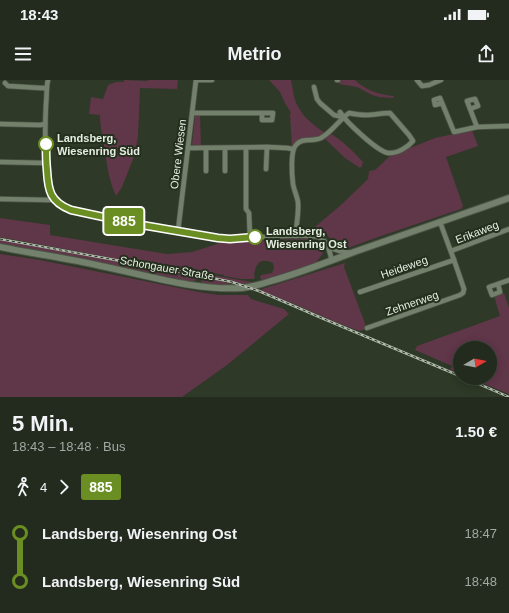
<!DOCTYPE html>
<html lang="de">
<meta charset="utf-8">
<style>
:root{--surface:#222b1d;--page:#2a3326;--text:#f1f3f6;--muted:#a2a7a4;--line:#3f473b}
body{margin:0;font-family:Helvetica,sans-serif;background:var(--page);color:var(--text);height:100vh;display:flex;flex-direction:column;font-size:15px;white-space:nowrap}
*{box-sizing:border-box;margin:0}
p{font-size:13px;color:var(--muted)}
.icon{flex:none;width:22px;height:22px;fill:none;stroke:currentColor;stroke-width:2;stroke-linecap:round;stroke-linejoin:round}
.map{position:relative;height:317px;overflow:hidden}
.sheet{display:flex;flex-direction:column;background:var(--surface);flex:1}
.sheet>*{flex:none}
.badge{padding:0 8px;border-radius:3px;font-size:14px;line-height:26px}
.needle{width:26px;rotate:80deg}
.buttons{position:absolute;left:453px;top:261px;display:grid;gap:8px}
.buttons a{display:grid;place-items:center;width:44px;height:44px;border-radius:50%;background:var(--surface);box-shadow:0 2px 10px #0003,0 0 0 1px var(--line);font-size:20px}
.map>.badge{position:absolute;translate:-50% -50%;box-shadow:0 0 0 2px #fff}
.legs{display:flex;align-items:center;gap:6px;height:44px;padding:0 12px;font-size:13px}
.legs p{margin-inline-start:auto}
.headline{display:flex;align-items:center;justify-content:space-between;height:68px;padding:0 12px}
h1{font-size:22px;font-weight:800;line-height:30px}
ul{padding:0 12px;list-style:none}
li{display:flex;align-items:center;gap:14px;height:48px;font-size:15px}
li i{display:grid;place-items:center;width:6px;height:100%;margin:0 5px;background:currentColor}
li i::after{content:'';width:10px;height:10px;margin:-5px;border:3px solid;border-radius:50%;background:var(--surface)}
li p{margin-inline-start:auto}
li:first-child i{background:linear-gradient(#0000 50%,currentColor 0)}
li:last-child i{background:linear-gradient(currentColor 50%,#0000 0)}
.status{display:flex;justify-content:space-between;align-items:center;height:28px;padding:0 20px;background:var(--surface);direction:ltr}
.status svg{height:11px;fill:currentColor}
header{display:flex;justify-content:space-between;align-items:center;height:52px;padding:0 12px;background:var(--surface);font-size:18px;font-weight:800}
.map>svg:first-child{display:block}
.green{fill:#603649}
.lines{fill:none;stroke-linecap:round;stroke-linejoin:round}
.street-casing{stroke:#4c5546;stroke-width:6}
.secondary-casing{stroke:#4c5546;stroke-width:8}
.street{stroke:#73816c;stroke-width:4.5}
.secondary{stroke:#73816c;stroke-width:6}
.rail-casing{stroke:#b0b9ab;stroke-width:2.5}
.rail{stroke:#242f1d;stroke-width:1;stroke-dasharray:3;stroke-linecap:butt}
.line-1-casing{stroke:#fff;stroke-width:9}
.line-1{stroke:#6b8e23;stroke-width:6}
.stop-1-dot{fill:#fff;stroke:#6b8e23;stroke-width:2}
.labels{text-anchor:middle;dominant-baseline:central;stroke-width:4;stroke-linejoin:round;paint-order:stroke}
.stop-label{font-size:11px;font-weight:bold;fill:#e5ede1;stroke:#242f1d;text-anchor:start}
.street-label{font-size:11px;fill:#e5ede1;stroke:#242f1d}
</style>
<div class="status"><b>18:43</b><svg viewBox="0 0 49 12"><path d="M0 12V9h3v3zM5 12V6h3v6zM10 12V3h3v9zM15 12V0h3v12zM26 1h20v11H26zM47 4h2v5h-2z"/></svg></div>
<header><svg class="icon" aria-label="menu" viewBox="0 0 24 24"><path d="M4 6h16M4 12h16M4 18h16"/></svg>Metrio<svg class="icon" aria-label="share" viewBox="0 0 24 24"><path d="M12 15V3M7 8l5-5 5 5M5 13v7h14v-7"/></svg></header>
<div class="map">
<svg width="509" height="317" viewBox="0 0 509 317">
<rect width="100%" height="100%" fill="#2e3927"/>
<!-- green -->
<g class="green">
<path d="M124 0 147 1 148 0H178L177 9 140 8 138 56 135 74 122 107 116 116C109 101 107 86 105 70 103 58 100 47 100 35L89 34 91 17 103 19 108 5 116 2H124Z"/>
<path d="M269 0H291C293 10 294 22 300 30 305 39 318 48 326 54L322 57 303 60 292 68 290 34 291 33 285 23 280 12Z"/>
<path d="M340 0H355C365 10 380 15 394 16L393 18 379 17 372 15 357 7 339 4Z"/>
<path d="M200 35 201 66H194L192 64 195 36Z"/>
<path d="M472 50 478 66 446 77 463 126 461 129 384 155 348 168 340 167 333 163 326 153 310 151 341 125 368 99 369 91 375 90 390 76 435 58Z"/>
<path d="M329 53C340 58 355 73 363 82L362 86 360 88 345 78 323 57Z"/>
<path d="M0 138 50 145V155L167 174 192 172 223 162H246L267 160 311 159 314 160 319 162 323 173 316 183 264 200 260 199 261 195 272 193 274 188 273 183C260 177 256 183 254 195L255 196 254 199H241L224 196V195L212 193V195L251 202V204H242L187 192 0 157Z"/>
<path d="M0 160 153 188 216 200 238 206C230 206 212 207 205 204 202 203 202 202 200 199L190 202 127 188 0 164Z"/>
<path d="M0 174 40 180 199 212 219 215H248L251 219 284 229 289 234 227 285 182 317H0Z"/>
<path d="M345 183 344 187 367 249 359 251C326 239 295 223 261 211L262 209Z"/>
<path d="M504 213 509 228V314L470 298H490V268H460V294L450 290 452 286 415 270 417 266 500 236 494 216Z"/>
</g>
<g class="lines">
<!-- street casing -->
<g class="street-casing">
<g id="street">
<path d="M48 0C46 8 47 16 46 24 45 43 45 61 46 80 47 90 46 103 50 113 55 122 61 127 71 130L136 144 217 158C222 158 226 158 230 159 245 159 314 151 322 159 329 164 330 174 332 181"/>
<path d="M196 0H212"/>
<path d="M337 0H338"/>
<path d="M417 0 422 6 429 5 441 0"/>
<path d="M5 3 8 6 41 8H47"/>
<path d="M314 7 317 19 320 23 334 35 343 37"/>
<path d="M442 23 435 25 434 20 440 18 454 52 477 47"/>
<path d="M470 29 478 26 475 19 467 21 477 47 509 46"/>
<path d="M192 33H273L272 40H262V33"/>
<path d="M0 44 40 45 45 44"/>
<path d="M188 68 267 67 287 68 293 69"/>
<path d="M246 68V129L249 133 250 158"/>
<path d="M0 82 46 83"/>
<path d="M266 89 267 67"/>
<path d="M206 91V68"/>
<path d="M225 91V68"/>
<path d="M0 119 49 120 53 118"/>
<path d="M178 151 196 0"/>
<path d="M296 156C296 145 299 133 298 122 297 116 294 110 293 104 292 96 290 71 296 65 302 57 313 62 321 58 332 52 339 40 349 33 354 34 360 35 366 35 374 35 382 33 390 33L409 55 413 61C408 67 397 74 388 73 377 71 346 42 340 32"/>
<path d="M328 167 339 171 351 173"/>
<path d="M451 171 509 149"/>
<path d="M498 204 500 212 492 215 489 207 509 200"/>
<path d="M360 212 454 180"/>
<path d="M367 248 460 215 463 213 464 209 454 180 440 142"/>
</g>
</g>
<!-- secondary casing -->
<g class="secondary-casing">
<path id="secondary" d="M0 167C34 174 68 178 101 186 146 195 196 211 242 208 252 207 262 204 271 201 300 193 327 182 354 172 406 154 457 136 509 118"/>
</g>
<!-- street -->
<use href="#street" class="street"/>
<!-- secondary -->
<use href="#secondary" class="secondary"/>
<!-- rail casing -->
<g class="rail-casing">
<g id="rail">
<path d="M0 159 187 193 232 202 259 211 287 223 324 239 460 296"/>
<path d="M465 298 509 317"/>
</g>
</g>
<!-- rail -->
<use href="#rail" class="rail"/>
</g>
<g class="lines">
<!-- line-1 casing -->
<g class="line-1-casing">
<path id="line-1" d="M46 64C46 72 46 81 47 90 48 110 50 122 71 130L136 144 218 158 230 159 255 157"/>
</g>
<!-- line-1 -->
<use href="#line-1" class="line-1"/>
</g>
<!-- markers -->
<g class="stop-1-dot">
<circle cx="46" cy="64" r="7"/>
<circle cx="255" cy="157" r="7"/>
</g>
<g class="labels">
<!-- stop labels -->
<g class="stop-label">
<text x="57" y="58">Landsberg,<tspan x="57" dy="13">Wiesenring Süd</tspan></text>
<text x="266" y="151">Landsberg,<tspan x="266" dy="13">Wiesenring Ost</tspan></text>
</g>
<!-- street labels -->
<g class="street-label">
<text transform="translate(178 74) rotate(-83)">Obere Wiesen</text>
<text transform="translate(477 152) rotate(-21)">Erikaweg</text>
<text transform="translate(404 187) rotate(-19)">Heideweg</text>
<text transform="translate(167 188) rotate(10)">Schongauer Straße</text>
<text transform="translate(412 223) rotate(-19)">Zehnerweg</text>
</g>
</g>
</svg>
<div class="buttons">
<a><svg class="needle" viewBox="-14 -14 28 28"><path d="M0-13l5 13h-10z" fill="#e53935"/><path d="M0 13l5-13h-10z" fill="#a2a7a4"/></svg></a>
</div>
<b class="badge" style="left:124px;top:141px;background:#6b8e23;color:#fff">885</b>
</div>
<section class="sheet">
<div class="headline"><div><h1>5 Min.</h1><p>18:43 – 18:48 · Bus</p></div><b>1.50 €</b></div>
<div class="legs"><svg class="icon" aria-label="walk" viewBox="0 0 24 24"><circle cx="13" cy="4" r="2"/><path d="M13 8l-2 6 4 7M11 14l-3 7M7 12l3-4h3l4 4"/></svg>4<svg class="icon" aria-label="forward" viewBox="0 0 24 24"><path d="M9 5l7 7-7 7"/></svg><b class="badge" style="background:#6b8e23;color:#fff">885</b></div>
<ul>
<li><i style="color:#6b8e23"></i><b>Landsberg, Wiesenring Ost</b><p>18:47</p></li>
<li><i style="color:#6b8e23"></i><b>Landsberg, Wiesenring Süd</b><p>18:48</p></li>
</ul>
</section>
